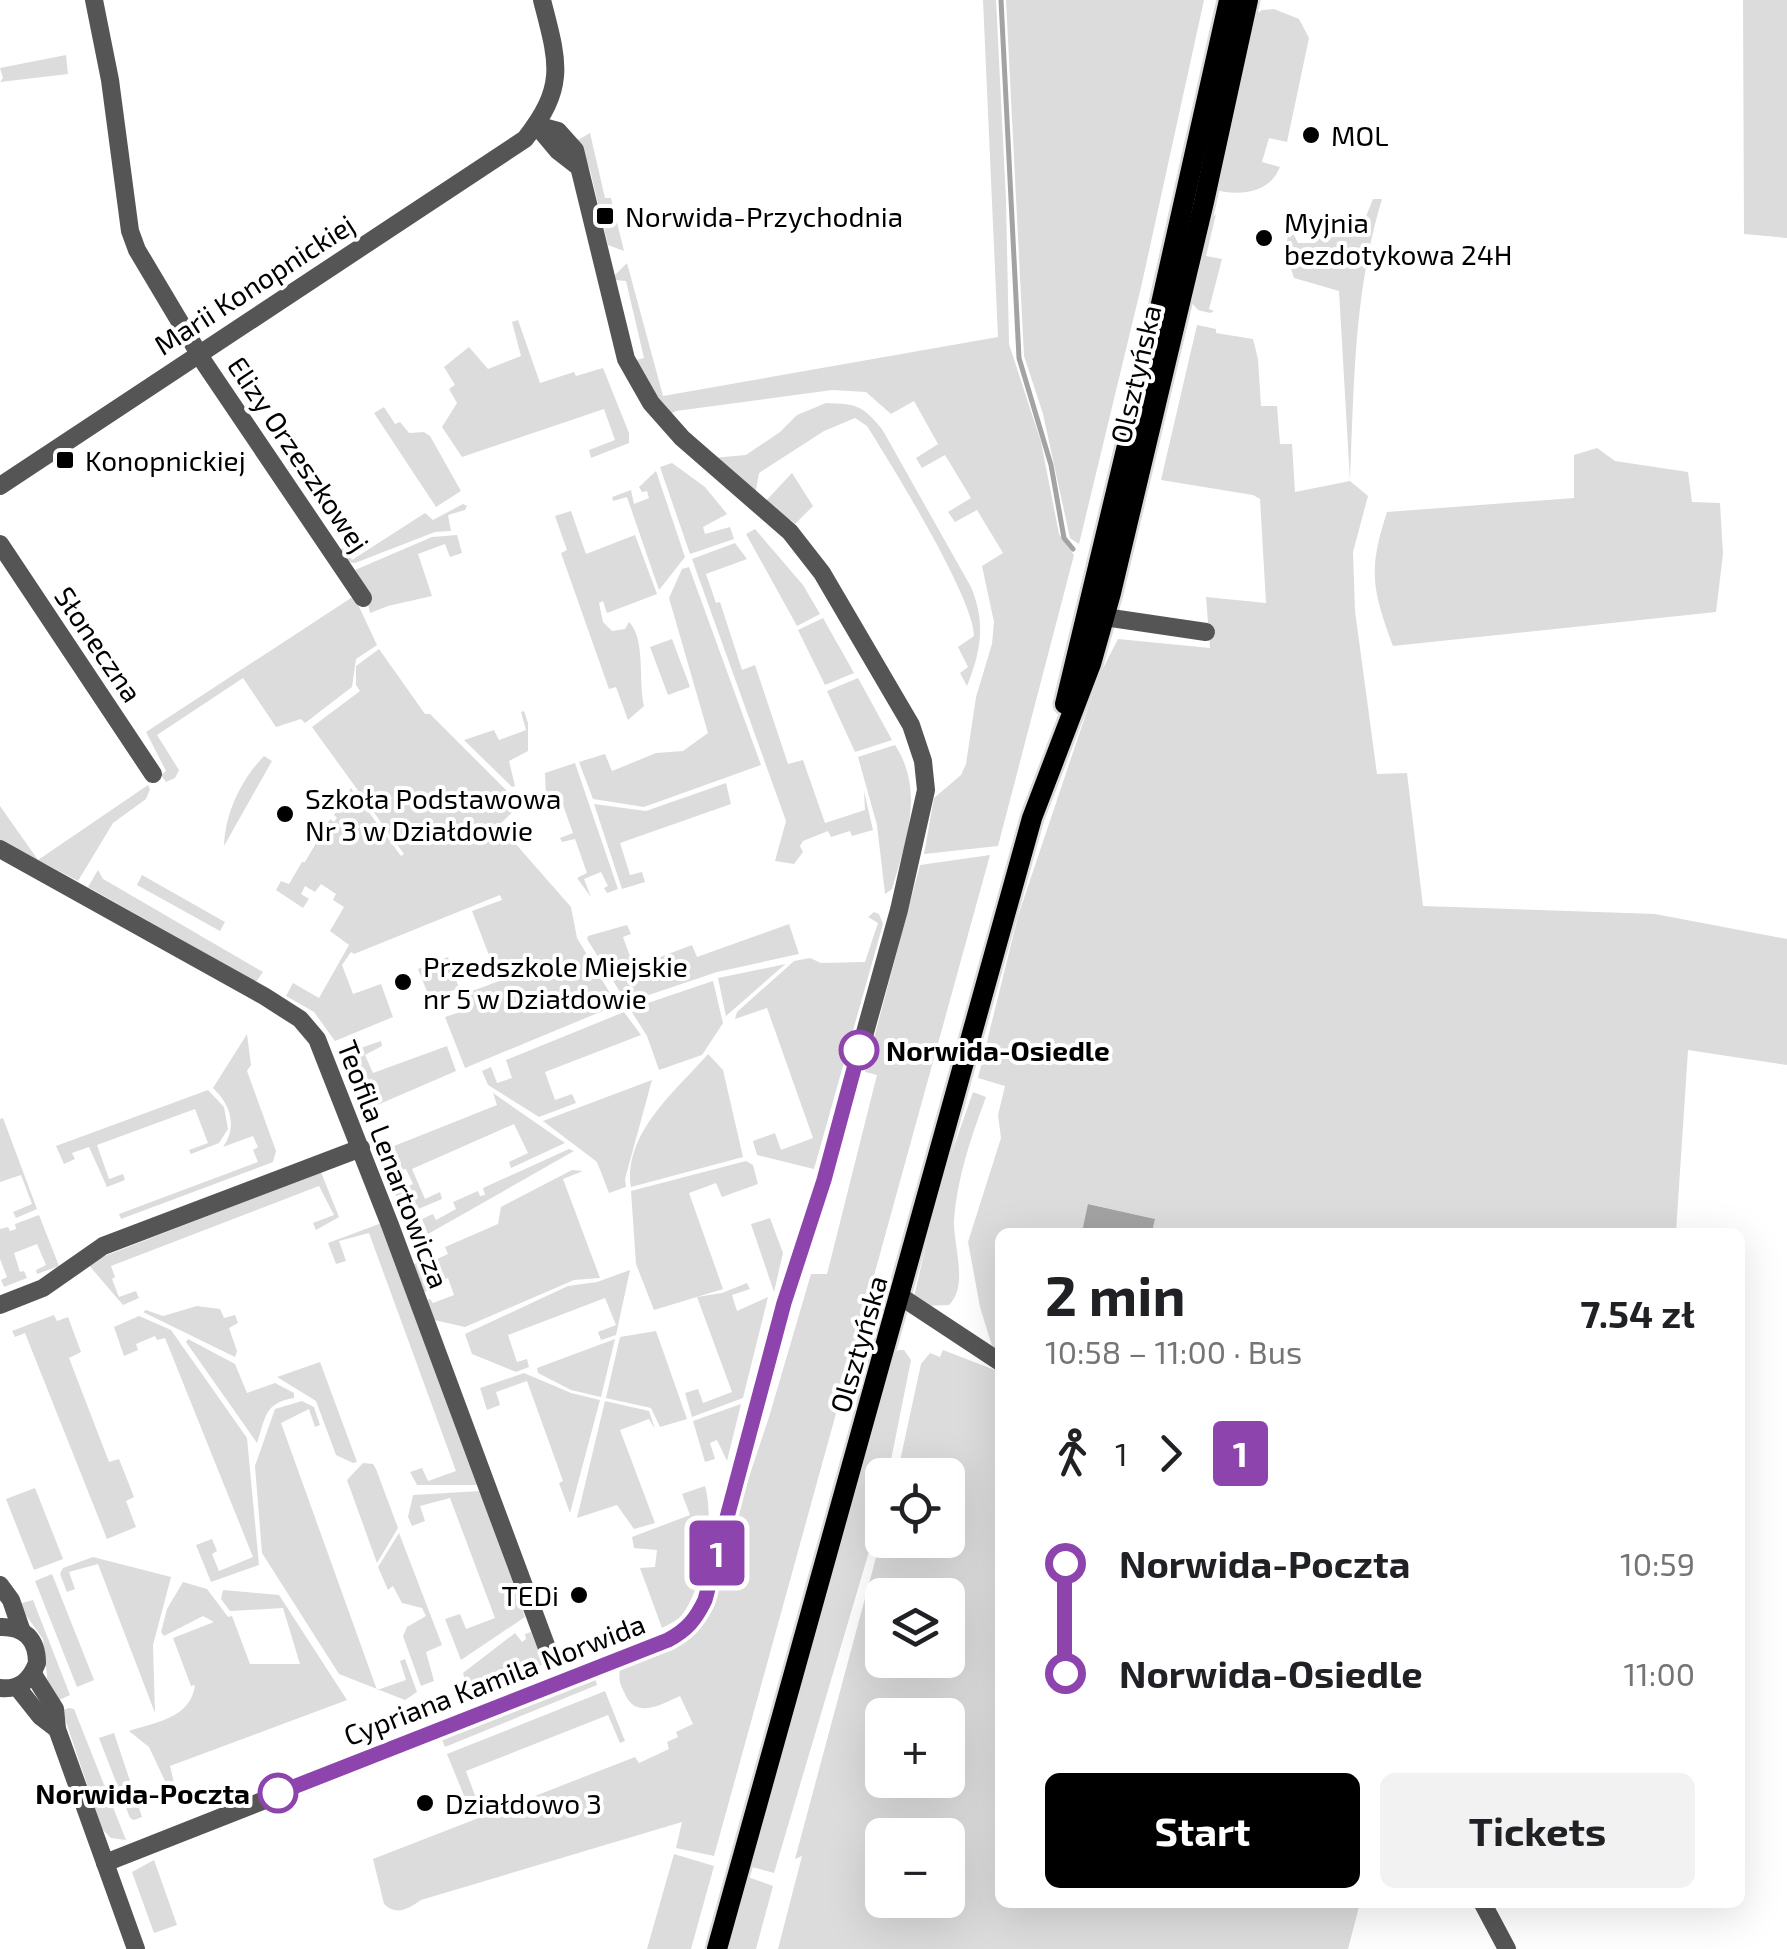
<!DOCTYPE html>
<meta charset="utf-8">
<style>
:root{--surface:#fff;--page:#f2f2f2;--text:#202124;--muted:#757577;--accent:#000}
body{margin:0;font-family:"Exo 2",sans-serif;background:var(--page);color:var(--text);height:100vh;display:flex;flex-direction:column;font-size:38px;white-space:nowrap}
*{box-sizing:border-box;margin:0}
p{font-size:32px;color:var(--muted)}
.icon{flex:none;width:55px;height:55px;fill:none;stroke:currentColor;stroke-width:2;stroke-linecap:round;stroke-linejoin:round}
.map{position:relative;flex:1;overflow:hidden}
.side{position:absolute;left:995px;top:1228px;width:750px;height:680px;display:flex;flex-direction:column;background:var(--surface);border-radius:15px;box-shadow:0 10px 40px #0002}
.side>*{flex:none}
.badge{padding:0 20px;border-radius:8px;font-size:35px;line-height:65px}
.buttons{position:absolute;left:865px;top:1458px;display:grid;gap:20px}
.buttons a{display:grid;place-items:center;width:100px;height:100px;border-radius:15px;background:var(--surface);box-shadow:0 10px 40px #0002;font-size:50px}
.map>.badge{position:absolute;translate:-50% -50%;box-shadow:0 0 0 5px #fff}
.legs{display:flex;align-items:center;gap:15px;height:110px;padding:0 50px;font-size:32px}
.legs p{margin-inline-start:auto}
.headline{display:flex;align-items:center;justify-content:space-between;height:170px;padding:0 50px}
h1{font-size:55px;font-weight:700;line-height:75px}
.cta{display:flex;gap:20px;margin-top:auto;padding:20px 50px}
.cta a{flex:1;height:115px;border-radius:15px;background:var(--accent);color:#fff;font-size:40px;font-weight:700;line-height:115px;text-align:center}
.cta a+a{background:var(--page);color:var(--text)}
ul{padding:0 50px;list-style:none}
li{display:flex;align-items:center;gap:35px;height:110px;font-size:38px}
li i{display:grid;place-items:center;width:15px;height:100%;margin:0 12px;background:currentColor}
li i::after{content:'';width:25px;height:25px;margin:-12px;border:8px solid;border-radius:50%;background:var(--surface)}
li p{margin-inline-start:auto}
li:first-child i{background:linear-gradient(#0000 50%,currentColor 0)}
li:last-child i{background:linear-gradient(currentColor 50%,#0000 0)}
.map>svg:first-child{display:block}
.green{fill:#dcdcdc;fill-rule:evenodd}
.water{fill:#a3a3a3}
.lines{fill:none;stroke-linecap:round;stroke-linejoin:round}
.stream{stroke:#a3a3a3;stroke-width:5}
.major-casing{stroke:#dbdbdb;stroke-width:25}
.minor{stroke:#555;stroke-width:18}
.major{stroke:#000;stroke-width:20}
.line-1-casing{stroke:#fff;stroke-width:22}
.line-1{stroke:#8e44ad;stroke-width:15}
.poi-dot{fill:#000;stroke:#fff;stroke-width:4}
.stop-1-dot{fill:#fff;stroke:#8e44ad;stroke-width:5}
.labels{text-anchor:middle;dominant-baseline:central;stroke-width:8;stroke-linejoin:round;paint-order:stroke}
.poi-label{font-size:28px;fill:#000;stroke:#fff;text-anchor:start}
.street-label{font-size:28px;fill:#000;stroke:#fff}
.stop-label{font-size:28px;font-weight:bold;fill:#000;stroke:#fff;text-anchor:start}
</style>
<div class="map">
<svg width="1787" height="1949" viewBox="0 0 1787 1949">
<rect width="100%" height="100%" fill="#fff"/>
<!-- green -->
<g class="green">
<path d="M983 0H996L1006 200 1009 344 1041 442 1059 534 1074 555 998 846 924 854 934 798 961 775 966 764 976 697 992 644 994 622 982 566 1003 553 977 510 955 522 948 512 971 498 945 455 922 468 916 458 938 444 914 401 891 414 866 392 832 390 676 411 661 419 633 361 644 358 626 281 614 280V276L627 263 663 396 998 337Z"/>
<path d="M1006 0H1204L1142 283 1079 544 1070 538 1043 414 1024 356Z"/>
<path d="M1743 0H1787V238L1744 234Z"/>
<path d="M1274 9 1299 19 1309 38 1287 142 1269 138 1262 162 1280 167C1269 195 1237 196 1211 189L1251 17 1262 10Z"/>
<path d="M66 55 68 74 0 82 3 78 0 68Z"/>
<path d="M590 133 605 198H611L624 251 608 245 590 170 578 140Z"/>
<path d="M1373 199H1382C1354 291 1354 385 1350 481L1368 496 1353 552 1355 611 1377 774 1407 773 1423 906 1655 914 1787 939V1065L1688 1050 1676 1232H1152L1155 1219 1089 1204 1082 1232H1000V1351L992 1346 980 1307 968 1242 1001 1138 998 1115 1005 1086 978 1078 1018 916 1098 678 1118 639 1210 648 1206 597 1266 603 1260 499 1253 495 1161 480 1197 325 1216 329V333L1253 339 1258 359 1261 406H1277L1280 444H1292L1295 492 1350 481 1339 291 1294 278 1285 252 1288 235H1294L1298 243H1315L1316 238 1358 236Z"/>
<path d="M1216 214 1206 256 1222 259 1209 309 1214 311 1210 313 1198 310 1192 303 1190 286 1206 224Z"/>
<path d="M518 320 540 383 574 372 576 376 603 368 629 433V443L591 458 589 450 615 440 604 409 462 457 442 427 457 403 449 389 455 385 444 367 469 347 488 369 521 356 512 322Z"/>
<path d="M826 403C857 404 862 405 882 429L971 587C986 623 981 651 967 686L960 673 968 667 958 647 974 636C974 598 891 464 867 426L855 418 824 431 759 473 755 495 712 458 746 455 780 432 797 415Z"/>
<path d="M384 407 395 424 400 422 409 433 424 432 430 436 461 491 436 507 374 413Z"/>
<path d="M1597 448 1615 461 1688 472 1692 502 1720 503 1723 554 1716 612 1393 646C1372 589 1368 570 1387 512L1574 498V455Z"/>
<path d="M672 463 705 487 727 514 703 527 705 534 730 527 734 539 690 554 660 467Z"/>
<path d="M656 471 685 557 659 590 627 497 613 501 612 497 631 490 634 504 649 498 647 491 642 492 639 487Z"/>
<path d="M792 473 813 506 795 524 791 520 777 524 761 506Z"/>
<path d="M463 504 467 506 465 510 448 515 451 531 435 532 355 563 349 562 340 550 343 548 352 560 425 513 433 520Z"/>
<path d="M571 511 586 554 635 535 657 594 607 613 603 601 599 603 603 622 612 631 625 629 629 622C646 639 638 681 644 706L628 720 616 687 609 689 561 553 567 550 555 516Z"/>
<path d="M755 529 803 585 820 614 797 626 746 534Z"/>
<path d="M457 535 462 553 450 557 445 544 418 554 432 596 388 606 370 613 364 585 355 570 432 537Z"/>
<path d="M735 543 747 559 706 574 716 603 720 602 742 670 755 665 788 764 803 760 825 823 865 810 864 791 873 830 852 836 850 831 831 837 828 831 803 841 800 846 803 852 794 864 775 861 786 821 692 559Z"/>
<path d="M689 567 761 765 644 807 593 799 579 762 605 754 612 771 656 753 683 751 708 733 669 598 682 569Z"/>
<path d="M354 596 377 645 356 659 352 687 305 723 301 719 276 727 243 678 157 735 179 770 175 778 166 782 161 775 166 771 146 732Z"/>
<path d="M823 618 854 673 825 685 798 630Z"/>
<path d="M672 639 690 687 668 695 650 647Z"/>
<path d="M379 649 425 714H430L514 798 517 808 499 825 571 907 577 938 617 1005 465 1068 445 1017 469 1009 464 994 529 970 526 966 497 976 472 911 502 900 500 895 354 954 351 952 342 965 353 994 381 984 393 1017 335 1041 314 1012 286 996 293 983 319 998 349 945 330 931 344 907 333 900 336 894 321 884 315 892 305 886 301 894 309 899 303 908 276 890 281 881 289 884 302 862H305L330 819 334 822 337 818 334 815 351 788 401 856 404 854 312 727 360 691 356 685V666Z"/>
<path d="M858 678 892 740 855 752 827 691Z"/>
<path d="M524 711 528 723V751L509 761 515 786 512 787 464 740 494 730 499 740 526 730 521 712Z"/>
<path d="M895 745C925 791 906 841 892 889L885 894 877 825 858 757Z"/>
<path d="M264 756 272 761 224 846C225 813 241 780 264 756Z"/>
<path d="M575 763 618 889 607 893 604 888 608 886 601 872 584 879 591 897 577 878 587 873 575 839 562 842 560 838 573 833 558 791 546 795 545 773Z"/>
<path d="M726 783 731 804 620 843 630 875 642 872 645 882 622 889 594 804 646 811Z"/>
<path d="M148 785 150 789 146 799 113 823 78 881 0 840V806L38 860Z"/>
<path d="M990 855 714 1856 676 1848 682 1822 421 1900C408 1909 397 1916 384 1904L373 1859 635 1757 639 1763 669 1749 667 1742 678 1737 676 1732 693 1724 680 1696C662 1704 637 1719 626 1696 621 1686 618 1681 620 1670L682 1643 702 1623 711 1608 729 1537 769 1417 811 1274H827L877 1075 865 1072 920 865Z"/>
<path d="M98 870 103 879 117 887 263 972 256 982 88 887Z"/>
<path d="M142 875 225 922 220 931 137 885Z"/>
<path d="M874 912 879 914 883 924 814 1169 757 1155 753 1141 775 1133 781 1150 813 1138 767 1008 735 1019 737 1012 794 961 810 958 821 963 865 962 878 923 868 917Z"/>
<path d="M789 924 799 954 717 972 631 1001 625 1000 587 939 588 936 627 925 631 934 623 937 634 967 692 945 697 957Z"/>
<path d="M448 957 459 988 430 999 418 969Z"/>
<path d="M786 964 783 966 726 1016 718 978Z"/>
<path d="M713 981 723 1023 702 1055 659 1070 647 1036 630 1009Z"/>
<path d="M624 1012 641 1035 545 1072 555 1100 572 1094 576 1103 539 1117 488 1085 482 1071 491 1067 497 1083 512 1078 506 1060Z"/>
<path d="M247 1034 251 1065 247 1071 276 1151 273 1162 121 1219 119 1214 258 1162 253 1150 258 1147 253 1136 223 1147C238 1126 230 1104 213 1088Z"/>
<path d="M381 1041 382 1046 365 1055 373 1073 447 1046 456 1071 361 1112 340 1055Z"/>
<path d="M708 1054 723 1070 743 1157 631 1187C623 1133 676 1091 708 1054Z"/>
<path d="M652 1080 625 1179 626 1187 609 1193 597 1162 543 1121Z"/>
<path d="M208 1090 224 1107 228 1129 219 1143 191 1154 189 1150 208 1143 195 1109 97 1145 109 1179 123 1174 125 1180 107 1187 89 1147 72 1153 75 1159 64 1164 56 1146Z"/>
<path d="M973 1092 986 1097C971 1137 957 1178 954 1220 953 1245 969 1286 949 1305L921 1306 913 1301 939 1189Z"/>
<path d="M493 1093 565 1143 511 1168 509 1162 528 1153 514 1124 412 1169 425 1199 440 1192 442 1199 416 1210 401 1209 395 1193 413 1184 406 1169 401 1170 394 1146 497 1105Z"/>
<path d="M3 1118 37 1209 16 1218 13 1212 32 1204 21 1175 0 1182V1119Z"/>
<path d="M569 1149 574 1151 428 1234 422 1219 433 1214 436 1220 456 1209 453 1202 478 1191 480 1196 485 1195 483 1188Z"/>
<path d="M746 1161 753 1165 758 1184 722 1197 716 1183 689 1193 723 1289 654 1310 636 1264 631 1191Z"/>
<path d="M572 1170 583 1171 563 1179 600 1278 574 1280 465 1327 434 1320 426 1300 430 1299 433 1303 454 1295 448 1278 426 1285 428 1291 422 1292 412 1265 417 1263 419 1267 448 1254 445 1247 498 1224 501 1207Z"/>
<path d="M321 1172 339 1217 316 1230 313 1223 334 1215 319 1186 111 1266 115 1277 112 1279 119 1297 136 1291 139 1298 123 1305 87 1263Z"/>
<path d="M39 1215 59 1266 37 1274 36 1270 46 1265 37 1244 14 1253 20 1272 24 1271 27 1278 4 1287 1 1280 7 1277 0 1259V1229L8 1227 10 1231 16 1229 15 1224Z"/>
<path d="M770 1218 783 1253 774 1292 751 1224Z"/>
<path d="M379 1224 386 1227 480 1485H417L410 1472 422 1468 428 1481 456 1471 369 1233 339 1241 346 1261 336 1264 328 1243Z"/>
<path d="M630 1270 616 1335 601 1340 598 1332 616 1325 605 1298 508 1335 517 1362 527 1359 529 1367 516 1372 472 1354 465 1334 568 1286 597 1282Z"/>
<path d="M747 1283 750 1289 732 1295 737 1311 768 1297 743 1398 692 1417 685 1393 698 1389 703 1403 732 1392 697 1297 722 1293Z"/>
<path d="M197 1306 220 1309 224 1318 235 1315 238 1323 229 1328 237 1351 235 1357 143 1312 146 1310 163 1316Z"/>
<path d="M54 1315 57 1321 68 1317 81 1352 69 1358 109 1462 119 1459 134 1497 126 1501 136 1527 107 1539 25 1333 15 1337 12 1331Z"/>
<path d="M139 1316 171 1330 247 1438 259 1565 211 1582 196 1545 212 1539 217 1551 212 1554 219 1571 253 1557 165 1338 157 1340 155 1336 136 1344 138 1350 124 1356 114 1327Z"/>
<path d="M656 1331 687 1419 660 1427 651 1408 606 1398 620 1337Z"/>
<path d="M188 1339 235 1364 247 1393 275 1383 294 1393V1398C264 1403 266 1417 257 1443L186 1342Z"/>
<path d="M615 1339 601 1397 571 1390 538 1373 537 1368Z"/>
<path d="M899 1350H904L911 1360 888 1475H882V1500L878 1521 774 1873 752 1867 870 1426 895 1352Z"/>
<path d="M943 1350 1000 1372V1902L1360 1903 1348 1949H778L802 1856 795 1859 882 1535V1540H948V1475H897L921 1364 930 1353 940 1357ZM882 1595H948V1660H882ZM882 1715H948V1780H882ZM882 1835H948V1900H882Z"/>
<path d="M320 1362 357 1462 353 1463 336 1455 316 1401 277 1377Z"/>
<path d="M524 1373 571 1393 600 1400 570 1513 559 1483 563 1481 527 1381 496 1392 500 1405 487 1410 480 1388Z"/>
<path d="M302 1401 314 1407 320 1425 315 1427 309 1409 281 1423 377 1690 406 1680 400 1661 405 1659 417 1692 405 1700 339 1674 262 1553 255 1466 275 1409Z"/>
<path d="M605 1401 649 1411 655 1429 649 1419 620 1430 655 1523 634 1529 617 1505 577 1518Z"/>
<path d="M741 1404 727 1461 717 1440 710 1443 715 1459 705 1462 693 1421Z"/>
<path d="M363 1463 373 1464 376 1469 398 1528 377 1563 347 1480Z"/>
<path d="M705 1486C715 1521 704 1585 682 1615 677 1621 669 1624 662 1628L640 1568 655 1567 657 1550 634 1548 632 1537 690 1515 682 1494Z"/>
<path d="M35 1488 63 1559 34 1570 6 1499Z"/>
<path d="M480 1491 525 1617 461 1660 445 1619 460 1614 466 1629 495 1618 450 1498 420 1506 425 1521 412 1526 408 1517 413 1495Z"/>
<path d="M399 1533 442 1645 426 1652 434 1681 421 1686 403 1636 407 1627 426 1616 422 1608 402 1603 393 1586 388 1590 378 1567Z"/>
<path d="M93 1557 171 1577 153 1645 155 1713 98 1564 69 1572 75 1589 67 1592 60 1574 63 1568Z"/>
<path d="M52 1574 94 1680 77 1687 35 1581Z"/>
<path d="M183 1582 207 1589 228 1617 232 1616 250 1664H300L283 1608 230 1611 221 1599 223 1590 279 1595 347 1700 170 1766 177 1796 195 1790 197 1796 180 1802 174 1800 149 1747 129 1731C156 1722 191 1718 195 1685L191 1686 173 1638 214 1622 203 1616 164 1636 161 1632 167 1609Z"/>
<path d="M33 1600 70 1695 57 1701 48 1685 43 1639 18 1604Z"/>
<path d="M531 1632 544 1664 469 1695 463 1673 515 1633 522 1642 526 1639 525 1634Z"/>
<path d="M595 1678 597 1685 445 1747 442 1740Z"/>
<path d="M605 1691 625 1741 620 1743 608 1715 466 1771 476 1798 487 1795 491 1805 471 1813 447 1754Z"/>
<path d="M69 1708 74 1709 126 1840 111 1838 102 1829 62 1710Z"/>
<path d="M114 1733 142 1817 134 1820 130 1818 99 1738Z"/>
<path d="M674 1854 714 1866 691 1949H647Z"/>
<path d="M154 1860 177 1925 154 1933 132 1872Z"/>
<path d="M748 1877 773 1886 756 1949H728Z"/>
</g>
<!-- water -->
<path class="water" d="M1088 1204 1155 1219 1152 1232H1082Z"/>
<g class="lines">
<!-- stream -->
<path class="stream" d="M1001 0 1019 358 1051 465 1064 538 1073 549"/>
<!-- major casing -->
<g class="major-casing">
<g id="major">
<path d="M1065 704 1160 308 1229 0"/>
<path d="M717 1949 1032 818 1091 664 1111 593 1204 202 1248 0"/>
</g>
</g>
<!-- minor -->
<g class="minor">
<path d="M94 0 110 80 130 231 137 250 205 364 363 598"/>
<path d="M537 126 558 151 576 165"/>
<path d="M0 486 525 139C567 86 558 62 542 0"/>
<path d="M0 544 153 774"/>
<path d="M1091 615 1206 632"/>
<path d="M0 849 264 996 300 1019 317 1039 390 1225 550 1656"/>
<path d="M900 1296 1000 1362"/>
<path d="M0 1305 43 1288 103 1246 361 1148"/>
<path d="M0 1585 11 1600 21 1629"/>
<path d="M0 1627C24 1626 37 1639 37 1663 30 1681 19 1690 0 1688"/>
<path d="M33 1674 55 1709 57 1729 136 1949"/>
<path d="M17 1687 40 1716 57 1729"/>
<path d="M105 1863 668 1641C687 1630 696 1619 705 1600L784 1303 824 1180 899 910 926 790 923 761 911 725 822 573 790 532 682 438 651 403 626 359 575 150 558 131 536 125"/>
<path d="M1482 1902 1507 1949"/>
</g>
<!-- major -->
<use href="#major" class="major"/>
</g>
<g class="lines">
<!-- line-1 casing -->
<g class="line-1-casing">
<path id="line-1" d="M278 1793 668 1640C687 1630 696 1619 705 1600L784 1303 824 1180 859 1050"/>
</g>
<!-- line-1 -->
<use href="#line-1" class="line-1"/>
</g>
<!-- markers -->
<g class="poi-dot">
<circle cx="1311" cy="135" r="10"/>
<rect x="595" y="206" width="20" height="20" rx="5"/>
<circle cx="1264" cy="238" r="10"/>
<rect x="55" y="450" width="20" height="20" rx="5"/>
<circle cx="285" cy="814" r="10"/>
<circle cx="403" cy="982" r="10"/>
<circle cx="579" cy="1595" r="10"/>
<circle cx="425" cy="1803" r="10"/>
</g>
<g class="stop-1-dot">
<circle cx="859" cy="1050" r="18"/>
<circle cx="278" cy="1793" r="18"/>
</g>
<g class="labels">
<!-- poi labels -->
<g class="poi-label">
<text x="1331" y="135">MOL</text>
<text x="625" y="216">Norwida-Przychodnia</text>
<text x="1284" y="222">Myjnia<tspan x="1284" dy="32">bezdotykowa 24H</tspan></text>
<text x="85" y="460">Konopnickiej</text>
<text x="305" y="798">Szkoła Podstawowa<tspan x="305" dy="32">Nr 3 w Działdowie</tspan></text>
<text x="423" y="966">Przedszkole Miejskie<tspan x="423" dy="32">nr 5 w Działdowie</tspan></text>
<text x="559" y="1595" text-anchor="end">TEDi</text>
<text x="445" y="1803">Działdowo 3</text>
</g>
<!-- street labels -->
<g class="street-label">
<text transform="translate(254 284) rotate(-33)">Marii Konopnickiej</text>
<text transform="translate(1135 374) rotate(-77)">Olsztyńska</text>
<text transform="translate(299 454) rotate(56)">Elizy Orzeszkowej</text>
<text transform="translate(99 644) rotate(56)">Słoneczna</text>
<text transform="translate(394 1164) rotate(69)">Teofila Lenartowicza</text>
<text transform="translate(858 1344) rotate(-74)">Olsztyńska</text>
<text transform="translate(494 1679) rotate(-21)">Cypriana Kamila Norwida</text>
</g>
<!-- stop labels -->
<g class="stop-label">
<text x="886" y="1050">Norwida-Osiedle</text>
<text x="250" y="1793" text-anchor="end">Norwida-Poczta</text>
</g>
</g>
</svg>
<div class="buttons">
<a><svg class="icon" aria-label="locate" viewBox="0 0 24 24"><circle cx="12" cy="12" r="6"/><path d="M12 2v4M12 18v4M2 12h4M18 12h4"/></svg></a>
<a><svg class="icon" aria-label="layers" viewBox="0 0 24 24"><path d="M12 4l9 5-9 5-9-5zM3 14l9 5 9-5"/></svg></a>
<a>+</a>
<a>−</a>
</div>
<b class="badge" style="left:717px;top:1553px;background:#8e44ad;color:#fff">1</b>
<section class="side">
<div class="headline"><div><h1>2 min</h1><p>10:58 – 11:00 · Bus</p></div><b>7.54 zł</b></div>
<div class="legs"><svg class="icon" aria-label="walk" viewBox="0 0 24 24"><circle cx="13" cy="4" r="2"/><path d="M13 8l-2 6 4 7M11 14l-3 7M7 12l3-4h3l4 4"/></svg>1<svg class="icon" aria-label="forward" viewBox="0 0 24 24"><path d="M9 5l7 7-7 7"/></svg><b class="badge" style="background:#8e44ad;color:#fff">1</b></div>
<ul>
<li><i style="color:#8e44ad"></i><b>Norwida-Poczta</b><p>10:59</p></li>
<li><i style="color:#8e44ad"></i><b>Norwida-Osiedle</b><p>11:00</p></li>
</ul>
<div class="cta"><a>Start</a><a>Tickets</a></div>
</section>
</div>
